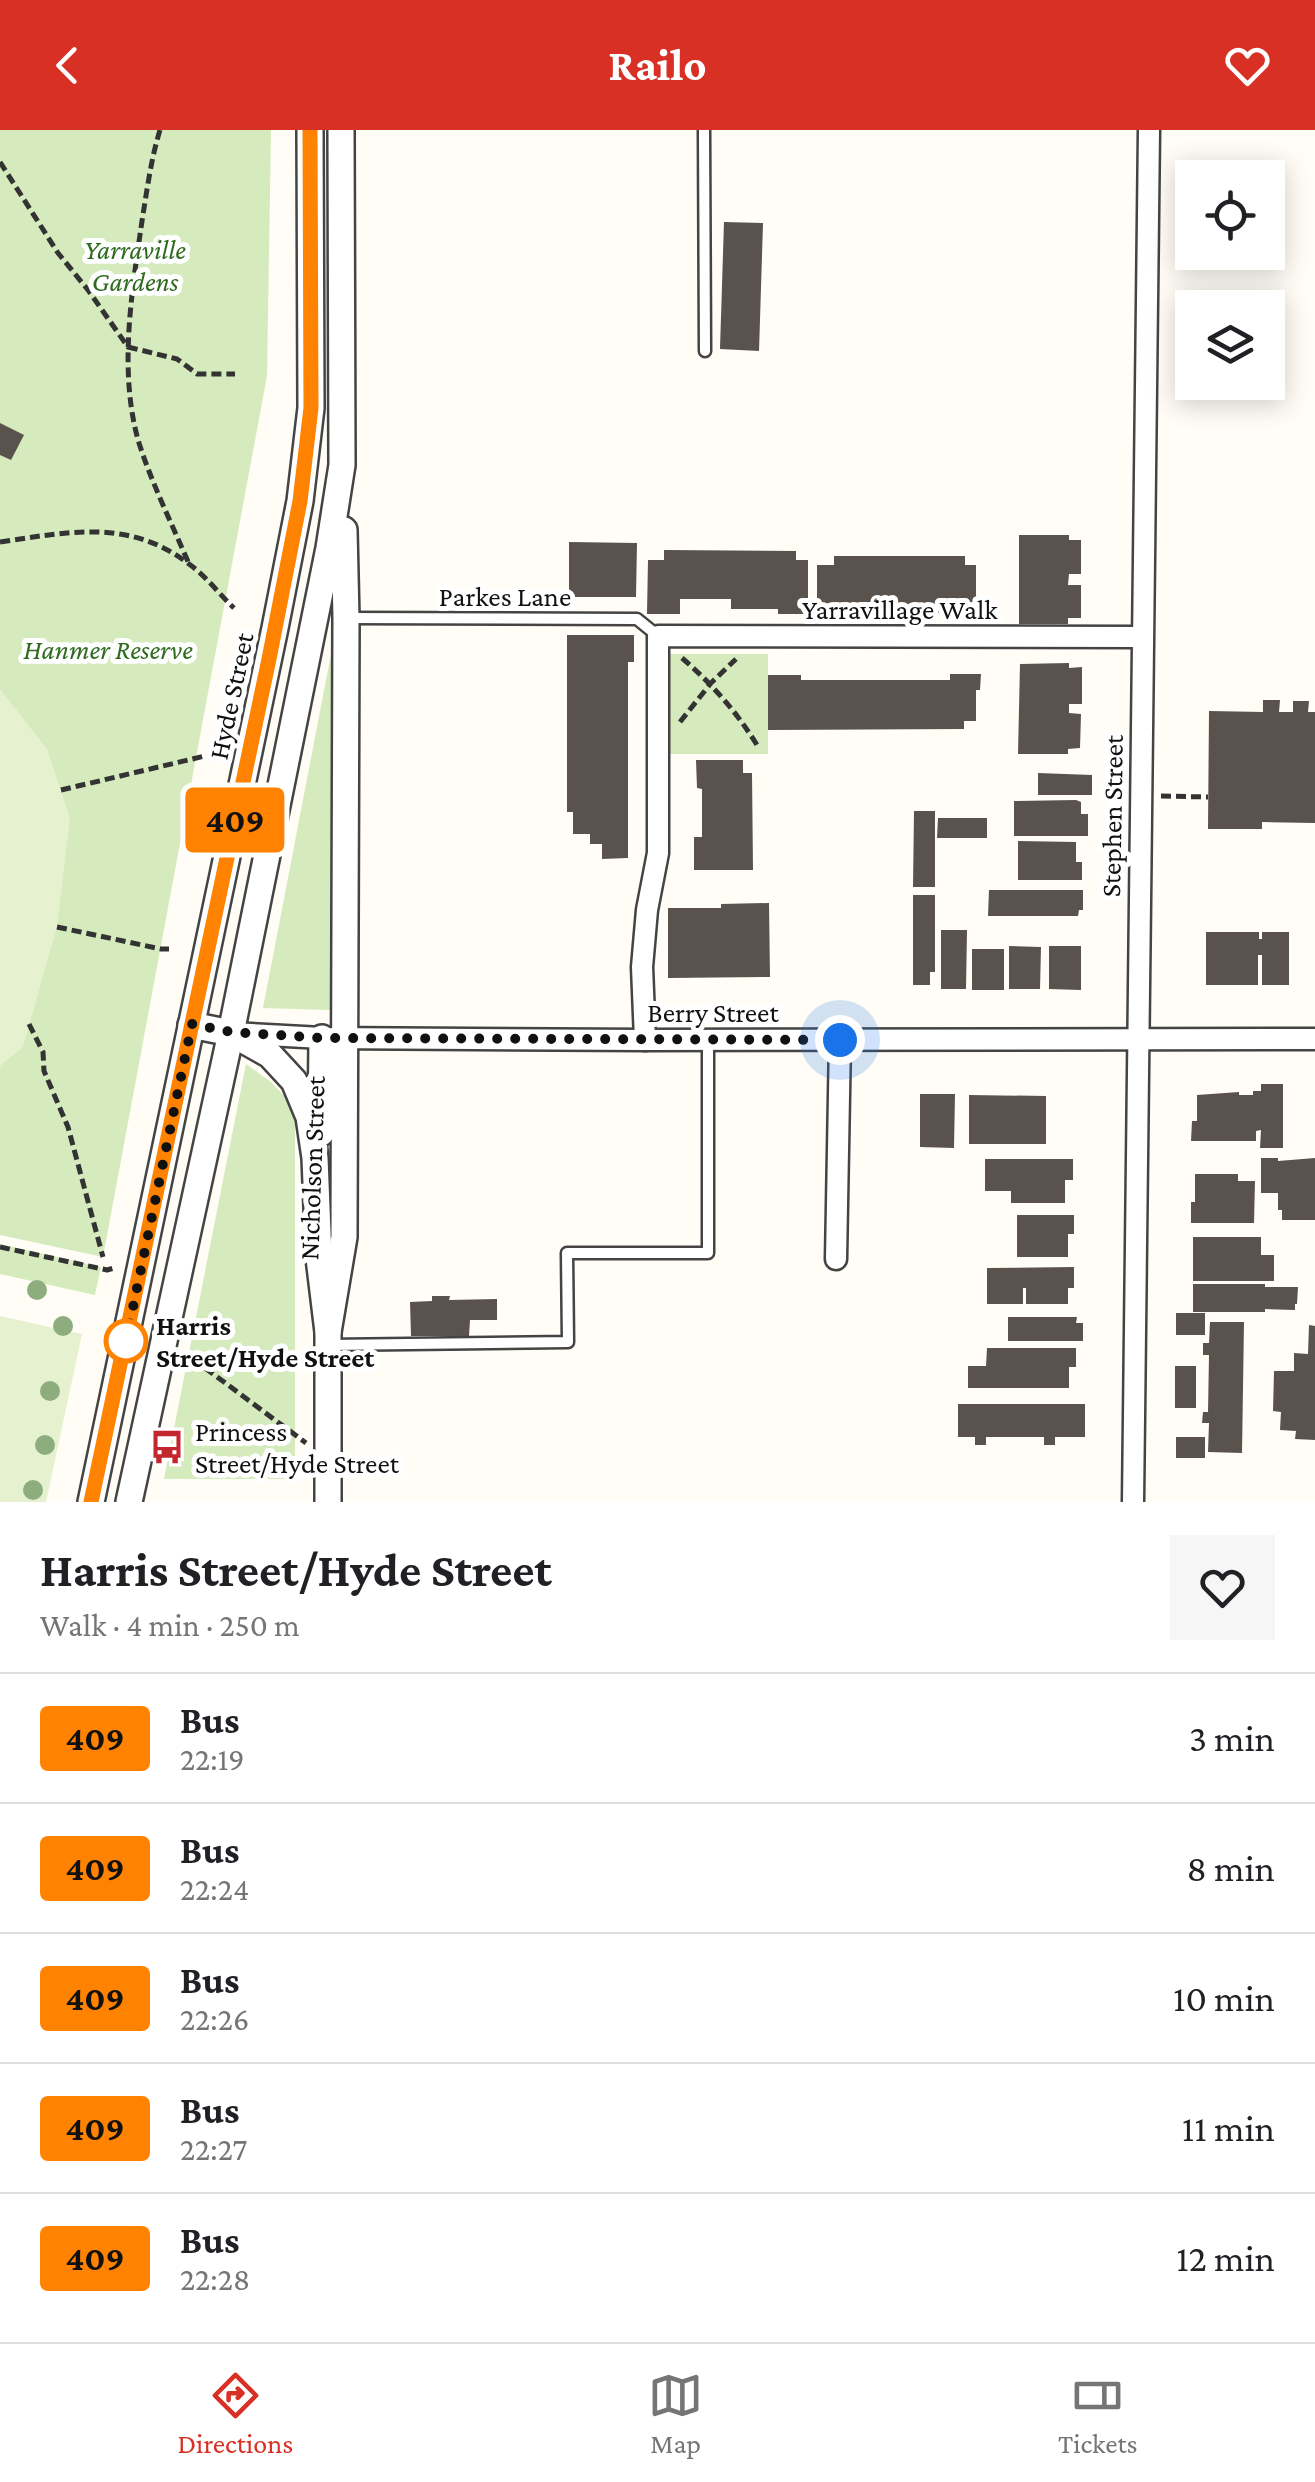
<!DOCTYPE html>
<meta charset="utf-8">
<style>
:root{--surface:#fff;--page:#f6f6f6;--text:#202124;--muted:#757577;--line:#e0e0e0;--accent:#d93025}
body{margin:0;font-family:"Crimson Pro",serif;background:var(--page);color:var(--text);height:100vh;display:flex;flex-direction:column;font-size:38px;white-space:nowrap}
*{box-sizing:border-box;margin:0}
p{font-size:32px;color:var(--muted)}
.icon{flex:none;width:55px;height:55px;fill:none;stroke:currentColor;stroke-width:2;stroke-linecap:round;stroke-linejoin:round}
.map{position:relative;height:1372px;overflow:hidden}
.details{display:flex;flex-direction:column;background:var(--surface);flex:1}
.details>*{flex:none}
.badge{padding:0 20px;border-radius:8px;font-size:35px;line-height:65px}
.buttons{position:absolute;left:1175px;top:30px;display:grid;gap:20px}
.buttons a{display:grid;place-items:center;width:110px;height:110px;border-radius:0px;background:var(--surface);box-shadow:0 5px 25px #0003;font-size:50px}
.you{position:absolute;width:50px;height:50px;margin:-25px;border:8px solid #fff;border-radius:50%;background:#1a73e8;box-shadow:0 0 0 15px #1a73e833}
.map>.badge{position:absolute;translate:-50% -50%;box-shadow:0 0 0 5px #fff}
.round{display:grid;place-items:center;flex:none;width:105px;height:105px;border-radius:0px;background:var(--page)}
.summary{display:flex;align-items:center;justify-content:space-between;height:170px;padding:0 40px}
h1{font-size:48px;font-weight:700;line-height:75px}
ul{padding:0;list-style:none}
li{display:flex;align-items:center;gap:30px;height:130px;padding:0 40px;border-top:2px solid var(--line)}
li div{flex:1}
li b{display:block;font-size:38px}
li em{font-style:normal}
li .badge{min-width:110px;font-weight:700;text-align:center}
header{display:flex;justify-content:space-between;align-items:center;height:130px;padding:0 40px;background:var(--accent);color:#fff;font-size:45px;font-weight:700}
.tabs{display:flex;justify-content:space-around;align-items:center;height:140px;border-top:2px solid var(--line);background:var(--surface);font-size:28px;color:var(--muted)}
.tabs a{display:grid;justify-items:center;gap:5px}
.tabs .selected{color:var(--accent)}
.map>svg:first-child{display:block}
.green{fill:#d5ebbd}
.pitch{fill:#e6f2cf}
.building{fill:#5a524d}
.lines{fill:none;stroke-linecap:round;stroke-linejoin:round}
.service-casing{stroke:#444;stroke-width:15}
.minor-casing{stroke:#444;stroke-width:25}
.tertiary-casing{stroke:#444;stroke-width:30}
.path{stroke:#333;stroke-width:5;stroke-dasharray:10 5;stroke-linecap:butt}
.service{stroke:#fff;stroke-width:10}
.minor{stroke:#fff;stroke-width:20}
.tertiary{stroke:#fff;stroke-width:25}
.tree{fill:#8dad7f}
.line-casing{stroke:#fff;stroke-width:22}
.line{stroke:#ff8200;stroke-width:15}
.walk{stroke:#111;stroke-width:10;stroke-dasharray:0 18}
.stop-dot{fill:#fff;stroke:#ff8200;stroke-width:5}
.labels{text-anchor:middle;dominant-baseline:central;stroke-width:10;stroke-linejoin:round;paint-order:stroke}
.park-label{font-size:28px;font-style:italic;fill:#2f6b1f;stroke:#fff}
.street-label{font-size:28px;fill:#111;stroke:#fff}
.stop-label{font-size:28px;font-weight:bold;fill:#111;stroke:#fff;text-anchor:start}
.poi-label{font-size:28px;fill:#111;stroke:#fff;text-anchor:start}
</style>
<header><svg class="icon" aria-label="back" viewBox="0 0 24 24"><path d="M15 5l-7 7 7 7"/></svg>Railo<svg class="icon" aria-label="heart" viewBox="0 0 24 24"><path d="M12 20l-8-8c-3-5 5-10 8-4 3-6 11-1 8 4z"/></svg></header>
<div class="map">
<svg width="1315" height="1372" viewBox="0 0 1315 1372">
<rect width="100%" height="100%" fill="#fffdf5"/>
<!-- green -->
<g class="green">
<path d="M0 0H271L267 246 103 1127 0 1105Z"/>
<path d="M333 523 330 880 263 878 331 524Z"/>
<rect x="669" y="524" width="99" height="100"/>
<path d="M246 934 271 952 295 977V1349H164Z"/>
<path d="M0 1114 101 1137 95 1165 0 1144Z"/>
</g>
<!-- pitch -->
<g class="pitch">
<path d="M0 559 47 619 70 688 57 797 23 917 0 936Z"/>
<path d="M0 1186 82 1204 46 1372H0Z"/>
</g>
<!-- building -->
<g class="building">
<path d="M724 92 763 93 759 221 720 219Z"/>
<path d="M0 293 24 305 11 330 0 325Z"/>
<path d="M1019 405H1069V410H1081V444H1069L1068 455H1081V488H1068V494H1019Z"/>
<path d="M569 412 637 413 636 467H569Z"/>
<path d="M664 420 796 421V430H808V484H778V479H731V469H680V484H647L648 430H664Z"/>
<path d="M834 426H965V435H976V466H981V483H900V475L850 474V490H817V435H834Z"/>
<path d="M567 505H634V532H628V728L602 729V714H590V704H573V682H567Z"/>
<path d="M1069 533V538L1082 537V574H1069V583L1081 584 1080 618 1068 619V624H1018L1020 534Z"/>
<path d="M950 544H981L980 560H976V591H964V599L768 600V545H801V550H950Z"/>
<path d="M1263 570H1280L1279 582H1293V571H1309L1308 582H1315V693L1262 692V699H1208L1209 581 1263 582Z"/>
<path d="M696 630H743V643H752L753 740H694V707H702V659L697 658Z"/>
<path d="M1038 643 1092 645V665H1038Z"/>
<path d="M1076 670 1081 672V684H1088V706H1014V671Z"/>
<path d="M914 681H935V757H913Z"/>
<path d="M938 688H987V708H937Z"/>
<path d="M1018 711 1076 712V732H1082V750H1018Z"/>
<path d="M989 760H1083V780H1079L1078 786H988Z"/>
<path d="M913 765H935V842H930V855H913Z"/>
<path d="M769 773 770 847 668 848V778H721V774Z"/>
<path d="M941 800H967L966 859H941Z"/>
<path d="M1206 802H1259V809H1262V802H1289V855H1262V825H1258V855H1206Z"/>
<path d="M1009 816 1041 817 1040 859H1009Z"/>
<path d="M1049 816H1081V860L1049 859Z"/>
<rect x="972" y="819" width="32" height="41"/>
<path d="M1261 954H1283V1018H1260L1261 1000 1256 1001V1011H1191L1192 991H1197V965L1239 962V965H1253V961H1261Z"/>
<path d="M920 964H955L954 1018 920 1017Z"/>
<path d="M969 965 1046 966V1014H969Z"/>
<path d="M1261 1028H1278V1031L1315 1028V1090H1282V1080H1278V1063H1261Z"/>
<path d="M985 1029H1073V1050H1065V1073H1011V1061H985Z"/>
<path d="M1195 1044H1238V1051H1255L1254 1093H1191V1072H1195Z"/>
<path d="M1017 1085H1074V1104H1068V1127H1017Z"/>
<path d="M1193 1107H1261V1125H1274V1151H1193Z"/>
<path d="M1074 1137V1158H1068V1174H1026V1158H1023V1174H987V1138Z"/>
<path d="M1193 1154H1265V1157H1298L1297 1174H1295V1180L1265 1179V1182H1193Z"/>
<path d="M432 1166H450L449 1170 497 1169V1190H470L469 1206H411L410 1172 432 1171Z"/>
<rect x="1176" y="1183" width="29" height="22"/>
<path d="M1008 1187H1077L1076 1193H1083V1211H1008Z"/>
<path d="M1210 1192H1244L1242 1323 1208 1322 1209 1293H1202L1203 1282H1208L1209 1225H1203V1213H1209Z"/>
<path d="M1309 1195 1315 1196V1310L1295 1309 1296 1301 1280 1300 1281 1282 1273 1281 1274 1241H1294V1223L1308 1224Z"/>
<path d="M987 1218H1076V1237H1069V1258H968V1236H986Z"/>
<rect x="1175" y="1236" width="21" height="42"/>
<path d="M958 1274H1085V1307H1055V1315H1044V1307H986V1315H975V1307H958Z"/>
<rect x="1176" y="1307" width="29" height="21"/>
</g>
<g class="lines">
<!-- service casing -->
<g class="service-casing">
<g id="service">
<path d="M704 0 705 221"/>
<path d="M346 488 637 489 658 506"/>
<path d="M328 1215 568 1212 567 1123H708V910"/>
</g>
</g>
<!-- minor casing -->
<g class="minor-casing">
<g id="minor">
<path d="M232 903 322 908 645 910 1315 909"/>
<path d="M645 910 642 837 647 780 658 723V506L1142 507"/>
<path d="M836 1129 840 910"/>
<path d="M1133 1372 1149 0"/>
</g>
</g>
<!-- tertiary casing -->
<g class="tertiary-casing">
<g id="tertiary">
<path d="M191 895 231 903 270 925 294 951 309 987 315 1028 319 1128 328 1202V1372"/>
<path d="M321 1003 322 908"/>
<path d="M328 1202 344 1107 346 488 344 400"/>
<path d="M91 1372 275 498 300 371 311 278 310 0"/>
<path d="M129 1372 231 903 329 418 342 335 341 0"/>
</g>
</g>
<!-- path -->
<g class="path">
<path d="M160 0C151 29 147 60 142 91 132 161 118 242 139 313 152 354 172 394 189 434"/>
<path d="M0 32 58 123 88 160 128 217 177 229 197 244H235"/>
<path d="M0 412C68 402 129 388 189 434 206 446 219 464 234 478"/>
<path d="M682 528C712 554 736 581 757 615"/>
<path d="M680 592 711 553 736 529"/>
<path d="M61 660 205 626"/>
<path d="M1161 666 1208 667"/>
<path d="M57 797 161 819H169"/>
<path d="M29 894 43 922 44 941 68 997 103 1127"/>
<path d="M0 1117 107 1140 114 1138"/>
<path d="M193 1229 306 1313"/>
</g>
<!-- service -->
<use href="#service" class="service"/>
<!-- minor -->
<use href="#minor" class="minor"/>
<!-- tertiary -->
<use href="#tertiary" class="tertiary"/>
</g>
<!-- trees -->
<g class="tree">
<circle cx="37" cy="1160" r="10"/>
<circle cx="63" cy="1196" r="10"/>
<circle cx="50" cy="1261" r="10"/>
<circle cx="45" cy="1315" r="10"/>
<circle cx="33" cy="1360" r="10"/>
</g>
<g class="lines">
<!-- line casing -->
<g class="line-casing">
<path id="line" d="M91 1372 269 529 300 371 311 278 310 0"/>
</g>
<!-- line -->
<use href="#line" class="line"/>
<!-- walk -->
<path class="walk" d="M126 1211 192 894 231 902 322 908 840 910"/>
</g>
<!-- icons -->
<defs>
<g id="bus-bare" transform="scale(2.7)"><path d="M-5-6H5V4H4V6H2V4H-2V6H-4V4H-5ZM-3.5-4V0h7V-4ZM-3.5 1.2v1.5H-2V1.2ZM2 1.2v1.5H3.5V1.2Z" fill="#c4262e" stroke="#fff" stroke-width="2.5" paint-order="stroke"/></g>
</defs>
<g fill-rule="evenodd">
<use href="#bus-bare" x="167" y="1317"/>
</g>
<!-- markers -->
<circle class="stop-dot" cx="126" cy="1211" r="20"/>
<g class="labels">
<!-- park labels -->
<g class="park-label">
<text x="135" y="119">Yarraville<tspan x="135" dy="32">Gardens</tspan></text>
<text x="108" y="519">Hanmer Reserve</text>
</g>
<!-- street labels -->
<g class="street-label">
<text x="505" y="466">Parkes Lane</text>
<text x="900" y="479">Yarravillage Walk</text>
<text transform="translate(231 566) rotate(-78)">Hyde Street</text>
<text transform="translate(1112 686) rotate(-89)">Stephen Street</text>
<text x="713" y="882">Berry Street</text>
<text transform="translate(312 1038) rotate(-88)">Nicholson Street</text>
</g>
<!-- stop labels -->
<g class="stop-label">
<text x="156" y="1195">Harris<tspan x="156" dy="32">Street/Hyde Street</tspan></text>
</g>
<!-- poi labels -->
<g class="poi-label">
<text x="195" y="1301">Princess<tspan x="195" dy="32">Street/Hyde Street</tspan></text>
</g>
</g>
</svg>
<div class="buttons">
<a><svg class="icon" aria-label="locate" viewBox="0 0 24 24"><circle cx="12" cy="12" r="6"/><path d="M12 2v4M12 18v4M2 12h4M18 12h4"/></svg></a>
<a><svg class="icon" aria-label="layers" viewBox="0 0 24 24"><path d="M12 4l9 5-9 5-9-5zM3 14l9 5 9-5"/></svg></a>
</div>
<div class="you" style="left:840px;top:910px"></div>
<b class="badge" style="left:235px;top:690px;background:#ff8200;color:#111">409</b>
</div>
<section class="details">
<div class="summary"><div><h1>Harris Street/Hyde Street</h1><p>Walk · 4 min · 250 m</p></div><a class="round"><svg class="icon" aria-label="heart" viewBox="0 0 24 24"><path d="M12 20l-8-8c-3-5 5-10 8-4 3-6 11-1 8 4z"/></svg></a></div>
<ul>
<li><span class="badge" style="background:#ff8200;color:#111">409</span><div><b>Bus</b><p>22:19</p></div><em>3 min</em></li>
<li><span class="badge" style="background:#ff8200;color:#111">409</span><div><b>Bus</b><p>22:24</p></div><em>8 min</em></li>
<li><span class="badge" style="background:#ff8200;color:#111">409</span><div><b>Bus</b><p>22:26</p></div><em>10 min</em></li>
<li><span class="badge" style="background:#ff8200;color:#111">409</span><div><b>Bus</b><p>22:27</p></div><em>11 min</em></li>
<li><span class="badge" style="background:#ff8200;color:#111">409</span><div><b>Bus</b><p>22:28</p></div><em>12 min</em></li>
</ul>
</section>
<nav class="tabs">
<a class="selected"><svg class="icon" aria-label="directions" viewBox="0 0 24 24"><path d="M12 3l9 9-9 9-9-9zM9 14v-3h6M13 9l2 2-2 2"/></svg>Directions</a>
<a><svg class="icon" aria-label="map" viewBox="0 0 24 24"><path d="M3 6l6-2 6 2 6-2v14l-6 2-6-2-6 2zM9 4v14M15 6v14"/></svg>Map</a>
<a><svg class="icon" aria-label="tickets" viewBox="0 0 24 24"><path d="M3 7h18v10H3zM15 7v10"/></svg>Tickets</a>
</nav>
